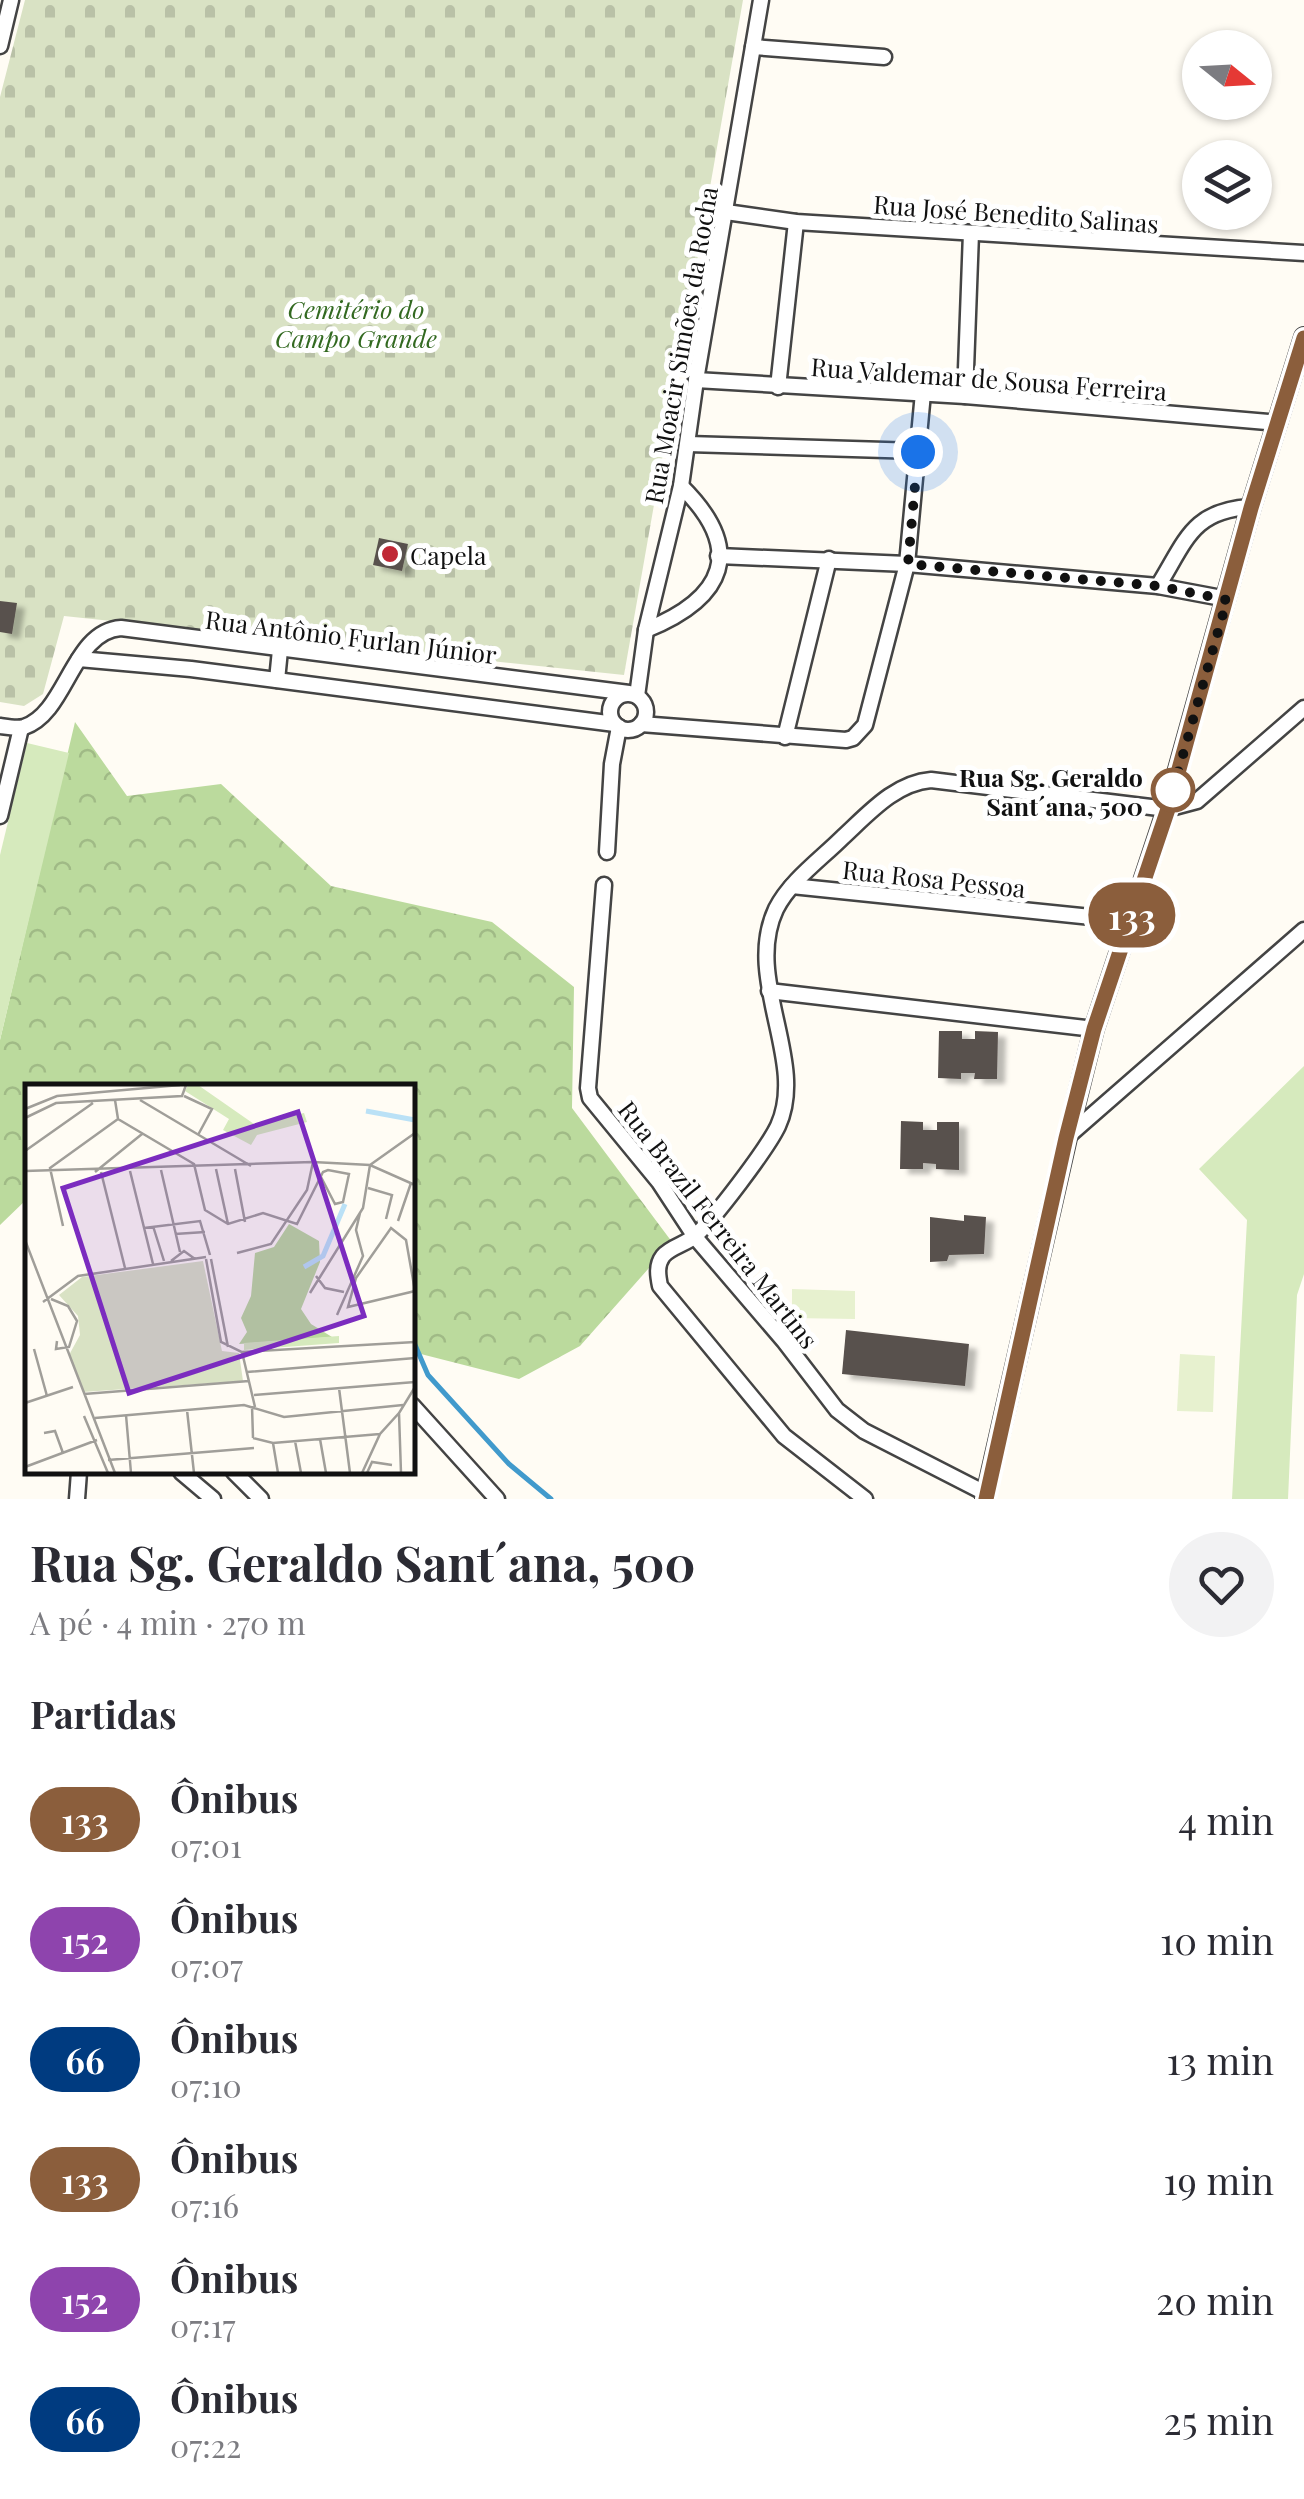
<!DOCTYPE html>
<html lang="pt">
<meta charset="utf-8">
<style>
:root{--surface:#fff;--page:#f2f2f3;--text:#2b2b33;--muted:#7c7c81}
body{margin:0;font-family:"Playfair Display",serif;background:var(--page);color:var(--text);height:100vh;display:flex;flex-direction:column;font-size:38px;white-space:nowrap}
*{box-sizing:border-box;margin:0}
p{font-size:32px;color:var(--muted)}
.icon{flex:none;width:55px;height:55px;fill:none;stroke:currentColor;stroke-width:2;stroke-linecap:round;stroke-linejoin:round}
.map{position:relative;height:1499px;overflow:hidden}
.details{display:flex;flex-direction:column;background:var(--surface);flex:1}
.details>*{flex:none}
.badge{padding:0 20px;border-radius:32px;font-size:35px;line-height:65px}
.needle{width:65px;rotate:108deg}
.fabs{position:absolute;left:1182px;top:30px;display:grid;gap:20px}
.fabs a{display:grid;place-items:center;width:90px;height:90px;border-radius:50%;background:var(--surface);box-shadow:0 2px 8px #0004;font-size:50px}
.you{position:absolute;width:50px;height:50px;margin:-25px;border:8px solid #fff;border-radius:50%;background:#1a73e8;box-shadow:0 0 0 15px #1a73e833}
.map>.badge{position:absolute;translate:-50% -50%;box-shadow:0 0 0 5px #fff}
h2{padding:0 30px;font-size:38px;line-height:90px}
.round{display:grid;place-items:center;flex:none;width:105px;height:105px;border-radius:52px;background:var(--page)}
.headline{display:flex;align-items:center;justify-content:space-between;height:170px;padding:0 30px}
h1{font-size:48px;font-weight:700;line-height:75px}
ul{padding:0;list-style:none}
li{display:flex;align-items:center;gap:30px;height:120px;padding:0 30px}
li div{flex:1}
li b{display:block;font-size:38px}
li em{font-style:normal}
li .badge{min-width:110px;font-weight:700;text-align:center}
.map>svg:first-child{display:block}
.forest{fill:url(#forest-crowns)}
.cemetery{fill:url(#cemetery-stones)}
.park{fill:#d6eabd}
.pitch{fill:#e7f1cf}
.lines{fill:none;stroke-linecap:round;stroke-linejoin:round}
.stream{stroke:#419acc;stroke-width:5}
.building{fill:#59514d;filter:url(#shadow)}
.minor-casing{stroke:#444;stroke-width:19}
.tertiary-casing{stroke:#444;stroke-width:22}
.minor{stroke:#fff;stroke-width:14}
.tertiary{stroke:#fff;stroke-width:18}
.line-casing{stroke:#fff;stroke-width:22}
.line{stroke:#8b5e3c;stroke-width:15}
.walk{stroke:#111;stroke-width:10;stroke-dasharray:0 18}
.poi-dot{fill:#c02936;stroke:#fff;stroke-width:4}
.stop-dot{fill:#fff;stroke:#8b5e3c;stroke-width:5}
.labels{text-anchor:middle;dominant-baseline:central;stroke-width:10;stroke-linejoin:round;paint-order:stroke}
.street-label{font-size:25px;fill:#111;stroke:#fff}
.park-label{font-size:25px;font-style:italic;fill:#326920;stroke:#fff}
.poi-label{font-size:25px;fill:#111;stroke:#fff;text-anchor:start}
.stop-label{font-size:25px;font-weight:bold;fill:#111;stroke:#fff;text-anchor:end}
.inset-river{fill:none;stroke:#bae1f6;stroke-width:5}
.inset-road{fill:none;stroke:#a09e99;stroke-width:2.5}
.view{fill:#7b2cbf;fill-opacity:0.15;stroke:#7b2cbf;stroke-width:5}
.inset-edge{fill:none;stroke:#111;stroke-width:5}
</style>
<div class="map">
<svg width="1304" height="1499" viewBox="0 0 1304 1499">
<defs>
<pattern id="forest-crowns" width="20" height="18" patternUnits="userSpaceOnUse" patternTransform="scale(2.5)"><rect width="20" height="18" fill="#bbda9d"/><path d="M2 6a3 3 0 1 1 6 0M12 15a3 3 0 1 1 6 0" fill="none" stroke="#a0ba86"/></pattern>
<pattern id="cemetery-stones" width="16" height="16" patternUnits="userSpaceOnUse" patternTransform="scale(2.5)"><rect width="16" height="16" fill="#d9e2c4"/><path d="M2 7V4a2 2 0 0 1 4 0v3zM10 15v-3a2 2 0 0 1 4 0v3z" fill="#b9c1a7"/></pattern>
<filter id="shadow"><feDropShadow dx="8" dy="5" stdDeviation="2.5" flood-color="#0004"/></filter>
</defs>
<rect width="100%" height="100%" fill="#fffcf4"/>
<!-- forest -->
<path class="forest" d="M75 722 127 796 221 784 331 886 492 922 574 987 572 1108 672 1242 580 1346 519 1379 413 1352 412 1086H28L27 1199 0 1225V1040Z"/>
<!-- cemetery -->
<path class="cemetery" d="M25 0H743L624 675 64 616 43 694 24 706 0 702V97Z"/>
<!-- park -->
<g class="park">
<path d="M27 743 69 753 0 1040V855Z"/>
<path d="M1304 1066V1274L1297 1295 1288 1499H1232L1247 1220 1199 1169Z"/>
</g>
<!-- pitch -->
<g class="pitch">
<path d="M792 1289 855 1291V1319L792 1318Z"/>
<path d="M1180 1354 1215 1356 1213 1412 1177 1411Z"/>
</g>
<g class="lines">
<!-- stream -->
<path class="stream" d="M412 1338 428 1375 509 1464 551 1499"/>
</g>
<!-- building -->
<g class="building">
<path d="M379 538 408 544 402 571 373 565Z"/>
<path d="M0 601 17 603 12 634 0 632Z"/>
<path d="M939 1031H962V1039H975V1031L998 1032 997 1079H974L975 1073H961V1079L938 1078Z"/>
<path d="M901 1121 923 1122V1130H937V1122H959V1170L936 1169V1164L923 1163V1169H900Z"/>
<path d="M964 1215 986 1217 984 1254 949 1255 947 1261 930 1262V1217L964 1221Z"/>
<path d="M846 1330 969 1344 965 1386 842 1374Z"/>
</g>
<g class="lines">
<!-- minor casing -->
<g class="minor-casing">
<g id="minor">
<path d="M0 46 11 0"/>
<path d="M753 47 884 57"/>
<path d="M726 212 796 222 1304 253"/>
<path d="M696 380 965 396 1279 423"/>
<path d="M778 387 796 222"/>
<path d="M965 396 971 233"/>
<path d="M688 444 918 451"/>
<path d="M718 556 907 564 1158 586 1227 599"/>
<path d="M1158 586C1186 541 1192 510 1251 507"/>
<path d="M646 630C725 598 746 550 681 486"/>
<path d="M79 659 191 669 615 724"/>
<path d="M277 680 280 650"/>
<circle cx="628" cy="712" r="18"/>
<path d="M637 696 646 630 681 486 696 380 761 0"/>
<path d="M641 724 846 740 853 738 865 725 907 564 923 393"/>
<path d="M0 726C7 727 17 729 24 727 67 713 72 631 121 628L629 693"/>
<path d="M785 737 829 559"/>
<path d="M0 816 21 728"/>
<path d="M607 852 612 764 619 727"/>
<path d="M604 885 588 1088 590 1098 659 1182 695 1237 784 1341 837 1410 864 1431 987 1494"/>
<path d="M792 886 1130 921"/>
<path d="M769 991 1094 1029"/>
<path d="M1067 1137 1304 930"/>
<path d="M412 1405 497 1499"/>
<path d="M181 1472 213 1499"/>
<path d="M234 1472 261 1499"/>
<path d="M77 1499 79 1472"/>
<path d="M865 1499 784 1436 660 1286C658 1276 656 1265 663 1256 670 1247 686 1244 695 1236 714 1219 767 1149 778 1126 808 1061 743 979 776 909 790 881 821 859 843 837 869 813 895 783 931 780L1167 809 1197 801 1304 708"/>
</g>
</g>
<!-- tertiary casing -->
<g class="tertiary-casing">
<path id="tertiary" d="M985 1499 1067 1138 1094 1029 1167 809 1251 507 1304 337"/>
</g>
<!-- minor -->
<use href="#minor" class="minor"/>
<!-- tertiary -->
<use href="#tertiary" class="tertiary"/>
</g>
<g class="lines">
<!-- line casing -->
<g class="line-casing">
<path id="line" d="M986 1499 1066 1138 1094 1029 1168 809 1251 508 1304 338"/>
</g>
<!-- line -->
<use href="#line" class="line"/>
<!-- walk -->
<path class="walk" d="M918 452 908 564 1158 586 1227 600 1173 790"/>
</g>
<!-- markers -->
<circle class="poi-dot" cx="390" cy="554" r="10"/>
<circle class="stop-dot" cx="1173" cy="790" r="20"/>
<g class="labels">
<!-- street labels -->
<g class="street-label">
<text transform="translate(1016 213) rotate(4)">Rua José Benedito Salinas</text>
<text transform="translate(680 345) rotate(-80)">Rua Moacir Simões da Rocha</text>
<text transform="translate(989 378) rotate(4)">Rua Valdemar de Sousa Ferreira</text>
<text transform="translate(351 636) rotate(7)">Rua Antônio Furlan Júnior</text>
<text transform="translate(934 878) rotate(6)">Rua Rosa Pessoa</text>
<text transform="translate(719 1224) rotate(52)">Rua Brazil Ferreira Martins</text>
</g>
<!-- park labels -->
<g class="park-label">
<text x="356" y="308">Cemitério do<tspan x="356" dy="29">Campo Grande</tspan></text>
</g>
<!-- poi labels -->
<g class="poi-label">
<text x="410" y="554">Capela</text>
</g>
<!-- stop labels -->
<g class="stop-label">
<text x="1143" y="776">Rua Sg. Geraldo<tspan x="1143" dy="29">Sant´ana, 500</tspan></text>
</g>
</g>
<!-- overview -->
<g transform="translate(25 1084)">
<rect width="390" height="390" fill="#fffcf4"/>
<path d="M264 140 294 157 295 178 276 225 286 240 307 253 214 260 222 248 216 234 226 212 230 169 249 163Z" fill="#bbda9d"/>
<path d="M178 177 197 267 214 269 218 297 58 308 44 271 55 251 53 232 34 211 57 193Z" fill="#d9e2c4"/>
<path d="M163 1H173L229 40 279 29 282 38 232 51 226 61 198 46 204 35 160 7ZM314 252V259L219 266V259Z" fill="#d6eabd"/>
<path class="inset-river" d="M341 27 390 36M279 183 298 172 320 120"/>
<path class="inset-road" d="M159 12 187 25 173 51M90 16 93 35 169 80 180 126 203 140 238 129 272 140 298 88 303 86 324 90 318 118 310 120 296 93M115 16 226 82M0 25 32 12 155 1M0 34 31 19 157 12 161 1M0 67 68 19M345 81 390 49M191 85 203 140M210 85 220 138M136 86 155 168M0 87 288 78 345 81 390 101M105 87 128 180M70 88 117 50M76 88 100 184M343 104 367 111 361 135M373 137 386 99M38 142 25 84 93 35M128 142 139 177M119 144 175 137 185 171M366 144 381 156 390 207 323 223 331 194ZM150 150 180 148M0 156 90 389M212 169 246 160 282 106 288 78M181 175 196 258 217 268 230 323M186 175 203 263M146 177 159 167 170 175M291 192 300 204 319 208M285 209 338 124 345 81M26 215 43 222 52 237 44 263 31 265 32 257M18 218 53 192 181 173M312 231 338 172 331 146 335 129M9 265 22 312M217 268 390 258M222 288 390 274M314 304 325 389M59 310 224 297M229 311 390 298M0 319 48 303M227 322 228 354M162 326 169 389M101 331 106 389M59 332 83 389M70 334 219 321 259 333 378 321M19 349 30 347 38 369M228 354 248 359 355 350M295 355 301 389M270 357 276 389M248 359 253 389M83 376 229 364M0 383 72 356M337 389 355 350 374 329M342 389 347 378 367 381M376 389 374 329 390 303"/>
<path class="view" d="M273 28 339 232 104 309 38 104Z"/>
<rect width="390" height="390" class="inset-edge"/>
</g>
</svg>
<div class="fabs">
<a><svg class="needle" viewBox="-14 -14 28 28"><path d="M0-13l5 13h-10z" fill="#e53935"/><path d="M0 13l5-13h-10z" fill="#7c7c81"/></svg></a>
<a><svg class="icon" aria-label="layers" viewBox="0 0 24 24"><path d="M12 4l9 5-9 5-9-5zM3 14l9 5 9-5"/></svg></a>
</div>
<div class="you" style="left:918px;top:452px"></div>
<b class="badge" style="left:1132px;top:915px;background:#8b5e3c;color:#fff">133</b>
</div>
<section class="details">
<div class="headline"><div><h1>Rua Sg. Geraldo Sant´ana, 500</h1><p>A pé · 4 min · 270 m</p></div><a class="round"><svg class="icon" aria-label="heart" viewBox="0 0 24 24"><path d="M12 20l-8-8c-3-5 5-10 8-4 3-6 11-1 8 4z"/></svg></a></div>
<h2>Partidas</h2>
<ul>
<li><span class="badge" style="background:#8b5e3c;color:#fff">133</span><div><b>Ônibus</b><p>07:01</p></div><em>4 min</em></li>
<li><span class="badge" style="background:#8e44ad;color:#fff">152</span><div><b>Ônibus</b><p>07:07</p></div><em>10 min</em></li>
<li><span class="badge" style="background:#003b80;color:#fff">66</span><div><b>Ônibus</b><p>07:10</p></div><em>13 min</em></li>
<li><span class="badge" style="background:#8b5e3c;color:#fff">133</span><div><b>Ônibus</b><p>07:16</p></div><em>19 min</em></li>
<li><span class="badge" style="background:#8e44ad;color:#fff">152</span><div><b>Ônibus</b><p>07:17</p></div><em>20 min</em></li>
<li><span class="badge" style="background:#003b80;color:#fff">66</span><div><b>Ônibus</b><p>07:22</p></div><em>25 min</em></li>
</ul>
</section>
